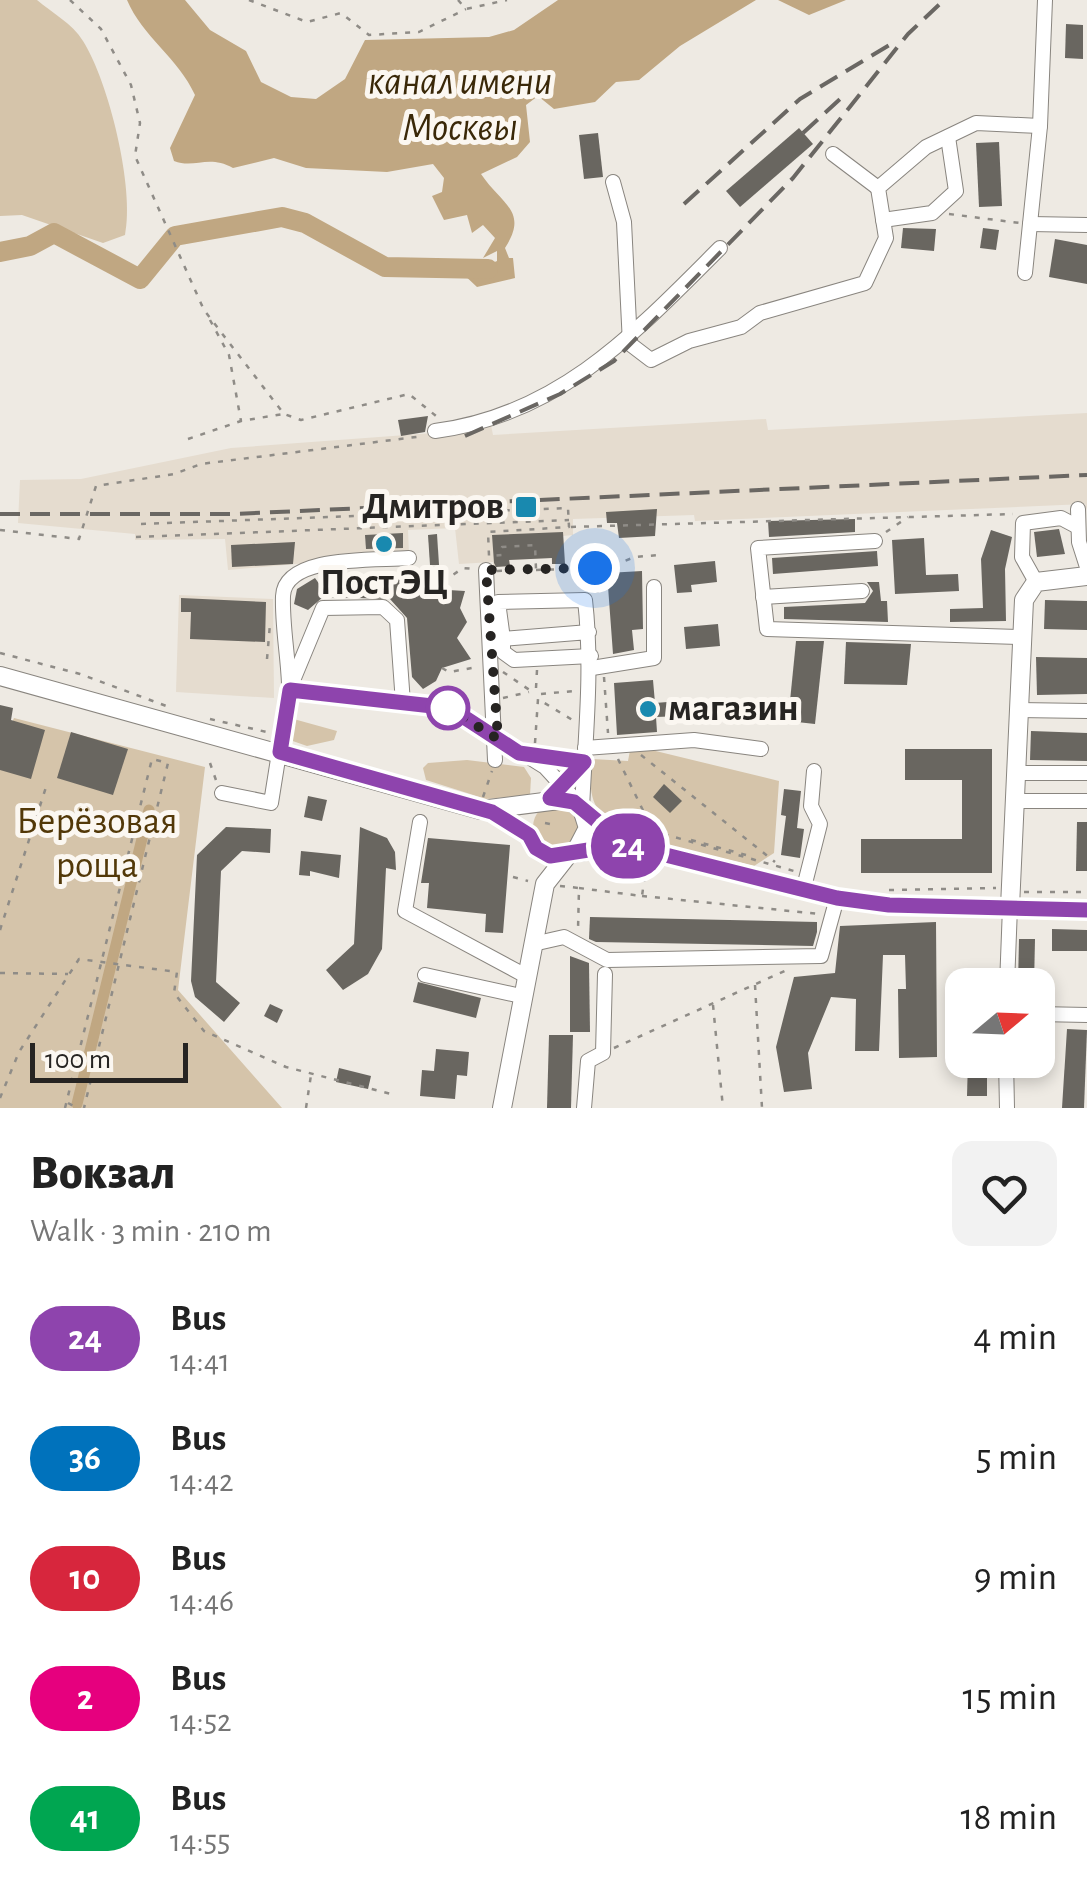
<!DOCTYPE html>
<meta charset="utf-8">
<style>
:root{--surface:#fff;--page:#f2f2f2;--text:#222;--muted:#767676}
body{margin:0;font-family:"Alegreya Sans",sans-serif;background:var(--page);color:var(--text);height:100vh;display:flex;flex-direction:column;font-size:38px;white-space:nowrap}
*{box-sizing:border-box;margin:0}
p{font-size:32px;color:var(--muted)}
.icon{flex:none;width:55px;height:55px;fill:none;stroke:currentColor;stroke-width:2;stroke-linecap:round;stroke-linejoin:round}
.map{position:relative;height:1108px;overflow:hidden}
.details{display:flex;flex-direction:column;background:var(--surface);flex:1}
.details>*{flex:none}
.badge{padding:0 20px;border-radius:32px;font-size:35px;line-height:65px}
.needle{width:65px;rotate:71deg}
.fabs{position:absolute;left:945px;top:968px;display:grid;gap:20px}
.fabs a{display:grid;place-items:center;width:110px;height:110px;border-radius:20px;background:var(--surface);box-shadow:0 5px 15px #0003;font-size:50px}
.scale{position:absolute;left:30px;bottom:25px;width:158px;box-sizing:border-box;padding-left:10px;border:5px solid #262422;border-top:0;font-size:28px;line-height:35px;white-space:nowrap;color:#262422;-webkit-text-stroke:8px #fbf7f1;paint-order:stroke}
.you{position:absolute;width:50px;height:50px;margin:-25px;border:8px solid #fff;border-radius:50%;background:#1a73e8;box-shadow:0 0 0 15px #1a73e833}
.map>.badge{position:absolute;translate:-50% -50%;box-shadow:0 0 0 5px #fff}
.round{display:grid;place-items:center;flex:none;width:105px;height:105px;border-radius:20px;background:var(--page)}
.head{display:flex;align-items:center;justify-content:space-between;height:170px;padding:0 30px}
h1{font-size:48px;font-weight:800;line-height:75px}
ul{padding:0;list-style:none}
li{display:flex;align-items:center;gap:30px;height:120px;padding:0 30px}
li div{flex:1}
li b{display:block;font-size:38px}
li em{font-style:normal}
li .badge{min-width:110px;font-weight:700;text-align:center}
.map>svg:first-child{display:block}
.built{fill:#e5dccf}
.green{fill:#d5c4aa}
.water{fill:#c0a782}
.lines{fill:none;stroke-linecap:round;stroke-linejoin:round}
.canal{stroke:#c0a782;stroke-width:11}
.river{stroke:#c0a782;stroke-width:20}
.building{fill:#696660}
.minor-casing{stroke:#89857f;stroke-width:16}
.major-casing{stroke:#89857f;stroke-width:20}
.path{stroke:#8f8c87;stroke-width:2.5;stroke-dasharray:5 8;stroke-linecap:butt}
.minor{stroke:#fff;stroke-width:14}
.major{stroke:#fff;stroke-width:18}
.rail{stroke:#6a6763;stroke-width:4;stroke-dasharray:20 10;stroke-linecap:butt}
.line-casing{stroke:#fff;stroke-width:22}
.line{stroke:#8e44ad;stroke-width:15}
.walk{stroke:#262422;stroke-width:10;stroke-dasharray:0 18}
.poi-dot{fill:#1989af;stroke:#fbf7f1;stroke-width:4}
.stop-dot{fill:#fff;stroke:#8e44ad;stroke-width:5}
.labels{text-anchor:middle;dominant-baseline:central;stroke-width:10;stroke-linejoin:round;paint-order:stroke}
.poi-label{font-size:38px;font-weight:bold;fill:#262422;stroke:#fbf7f1;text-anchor:end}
.park-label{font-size:38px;fill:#523808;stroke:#fbf7f1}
.water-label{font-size:40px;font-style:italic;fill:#3a2808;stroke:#fbf7f1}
</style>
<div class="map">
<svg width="1087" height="1108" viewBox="0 0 1087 1108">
<rect width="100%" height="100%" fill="#eeeae3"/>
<!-- built -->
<g class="built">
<path d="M1087 413V510L1085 504 695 521 694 515 573 519V535L563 536 565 564H552L551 558 510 560V566L494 567 493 562 459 564 455 528 408 530 409 554 228 570 225 539 135 540V534L18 523 20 480 81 479 231 448 460 431 490 420 493 435 766 419 768 430Z"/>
<path d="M179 595 273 599 274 698 176 692Z"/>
</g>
<!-- green -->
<g class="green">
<path d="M0 0H37C52 13 72 23 83 41 109 82 135 189 125 235L103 243 22 215 0 216Z"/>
<path d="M14 718 205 767 178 990 282 1108H0V750Z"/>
<path d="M290 718 337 731 334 740 307 746 287 739Z"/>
<path d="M631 745 779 781 774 853 754 866C715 855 625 843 600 812 588 798 590 775 592 759L628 761Z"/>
<path d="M467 760 524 767 531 778 530 795 486 799 426 780 423 768 428 763Z"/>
<circle cx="557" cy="827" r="24"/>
</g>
<!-- water -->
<g class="water">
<path d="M127 0H185L210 30 246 51 261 82 291 97 316 99 345 79 365 40 489 37 514 30 558 0H756L680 46 639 80 616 82 595 102 554 109 538 96 526 105 530 142 517 157 481 174C502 205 529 211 505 248L509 258H513L515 278 477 287 461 272 463 260 488 265 497 261V251L483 258 495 238 483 225 472 233 467 215 444 220 432 196 442 192 444 178 433 164 387 172 306 168 274 158 233 168C208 154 195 169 174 161L170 148 195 95C179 59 142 36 127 0Z"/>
<path d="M778 0H846L809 15Z"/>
</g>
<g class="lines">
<!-- canal -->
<path class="canal" d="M77 1104 149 810"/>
<!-- river -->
<path class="river" d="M0 252 30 246 54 233 140 279 175 236 282 217 305 223 385 267 488 269"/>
</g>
<!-- building -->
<g class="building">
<path d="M1066 24 1083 25V59L1065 58Z"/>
<path d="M799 128 813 144 740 207 726 191Z"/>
<path d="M598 133 603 177 584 179 579 135Z"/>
<path d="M999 142 1002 206 979 207 976 143Z"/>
<path d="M903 228 936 229 934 251 901 248Z"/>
<path d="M983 228 999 230 996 250 980 248Z"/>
<path d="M1055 239 1087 245V284L1049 277Z"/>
<path d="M428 416 425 432 401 436 398 420Z"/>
<path d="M657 509 655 536 619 538 617 523H607L606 512Z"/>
<path d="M855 519V532L769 537 768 521Z"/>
<path d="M1059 529 1065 554 1037 557 1034 532Z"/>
<path d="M991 530 1012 537 1005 569 1006 621 950 622V609L983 608 981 559Z"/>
<path d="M563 532 565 564H552V558L509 560 510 566 496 567 494 563 492 535Z"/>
<path d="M403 533V548L366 549 365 535Z"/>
<path d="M437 534 439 565H430L428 535Z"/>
<path d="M924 538 926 575 958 574 959 591 895 594 892 540Z"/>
<path d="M295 542 293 564 232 567 231 545Z"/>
<path d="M877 551 878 566 773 574 772 558Z"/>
<path d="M715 561 717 582 691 585 692 592 677 593 674 565Z"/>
<path d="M642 571 643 629 632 630 634 650 613 654 607 573Z"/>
<path d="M419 574 432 589 465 591 460 608 467 622 457 638 471 659 442 668 436 681 423 689 412 677 407 618 390 599 323 597 308 610 294 604 297 589 315 578 320 585 381 582 380 577Z"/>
<path d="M867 582H879L881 601H887L888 622 784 619V607L865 603 873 591Z"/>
<path d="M181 598 266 602 265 642 190 639 191 612H181Z"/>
<path d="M1045 600 1087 601V630L1044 629Z"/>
<path d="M718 624 720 646 686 649 684 627Z"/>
<path d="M796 641H824L815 724 788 721Z"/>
<path d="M846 642 911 644 907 685 844 684Z"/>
<path d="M1036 657 1087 658V694L1037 695Z"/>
<path d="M653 680 655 703 680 701 682 716 656 717 657 732 617 735 614 683Z"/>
<path d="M0 705 13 708 11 720 45 730 31 779 0 770Z"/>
<path d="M1031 731 1087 733V761L1030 760Z"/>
<path d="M71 732 128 749 113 795 57 778Z"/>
<path d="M905 749H992V873H861V839H962V780H905Z"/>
<path d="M664 784 682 801 670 813 653 797Z"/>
<path d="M784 789 801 791 797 828 804 829 800 858 781 855 786 816 781 815Z"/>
<path d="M308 796 327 800 322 821 304 817Z"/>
<path d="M1077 822H1087V871H1076Z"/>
<path d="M226 827 271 829 270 853 242 851 221 871 216 982 240 1003 224 1022 195 997 191 981 197 855Z"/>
<path d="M360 827 387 838 395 852 396 870 386 868 382 949 368 974 343 990 326 970 354 944Z"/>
<path d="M428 838 510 845 503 933 485 932 486 914 427 908 429 883H421Z"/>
<path d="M301 851 341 855 339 878 310 871V876L299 875Z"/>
<path d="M590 917 817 922V932L813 946 596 942 589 939Z"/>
<path d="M936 922 937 1057 899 1058 898 989H906L905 955H883L879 1051H855L856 999 831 997 808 1053 812 1089 784 1092 776 1047 794 977 835 973 840 926Z"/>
<path d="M1052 929 1087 930V951H1052Z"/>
<path d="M1019 939H1035L1034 985H1018Z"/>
<path d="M570 956 589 963 590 1032H570Z"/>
<path d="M418 982 481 998 476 1018 413 1002Z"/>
<path d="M270 1004 283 1010 277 1023 264 1016Z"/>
<path d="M1067 1029 1087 1030 1084 1108H1062Z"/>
<path d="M549 1035H573L571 1108H547Z"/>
<path d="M436 1049 469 1052 467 1076 457 1075 455 1099 420 1096 422 1070 434 1071Z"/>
<path d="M968 1060H987V1096H967Z"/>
<path d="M339 1068 371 1076 368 1089 336 1082Z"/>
</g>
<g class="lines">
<!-- minor casing -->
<g class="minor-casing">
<g id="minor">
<path d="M833 154 878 188"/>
<path d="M613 182 624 222 630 344 651 360 689 341 741 327 760 313 865 283 886 238 878 188 926 147 976 123 1040 126"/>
<path d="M883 220 932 213 956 191 948 137"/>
<path d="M1030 224 1087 225"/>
<path d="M1025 273 1040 126 1045 0"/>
<path d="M435 431C559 415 636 332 720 248"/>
<path d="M1078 509 1079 542 1087 567"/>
<path d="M875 541 758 548 767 629 1020 637"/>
<path d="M486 570 495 760"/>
<path d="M1036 582 1022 557 1023 523 1061 518 1078 527"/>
<path d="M763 597 862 591"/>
<path d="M503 639V652L514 660 591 656"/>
<path d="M592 668 654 658V587"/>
<path d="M289 684C288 655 282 625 283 596 285 554 377 561 409 558"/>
<path d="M289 690 450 708 545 767 579 804"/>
<path d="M1018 710 1087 711"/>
<path d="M585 748 694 740 761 749"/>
<path d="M526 753 584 762"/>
<path d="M1017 773H1087"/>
<path d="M222 793 271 803 289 690 323 608 383 607 397 620 403 703"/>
<path d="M1016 801H1087"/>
<path d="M582 809C585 739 593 670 585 600L498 602 503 639 589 632"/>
<path d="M420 822 405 911 526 976"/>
<path d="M803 891 820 824 811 806 814 771"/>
<path d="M533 944 564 937 607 960 821 956 837 898"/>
<path d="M425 975 521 996"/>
<path d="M1007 985 1010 907"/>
<path d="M1038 1014 1087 1015"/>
<path d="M1006 1060 1007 1108"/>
<path d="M584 1108 588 1061 603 1053 605 974"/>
</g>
</g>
<!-- major casing -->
<g class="major-casing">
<g id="major">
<path d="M0 676 481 810 567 799 582 809 588 828 576 851"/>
<path d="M492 812 529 835 536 848 550 856 626 845 837 898 889 905 1087 910"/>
<path d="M585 814 626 845"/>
<path d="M1010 907 1024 600 1036 582 1087 576"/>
<path d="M502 1108 545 884 567 856"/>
</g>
</g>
<!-- path -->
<g class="path">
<path d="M70 0 101 29 131 85 140 123 135 156 204 310 284 414 301 420 409 394 436 416"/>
<path d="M249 0 307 22 341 13 369 35 419 32 466 9"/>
<path d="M458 0 466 9 507 0"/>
<path d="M949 214 1020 223"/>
<path d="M210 320 229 355 241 421"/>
<path d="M188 439 241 421 283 414"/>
<path d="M141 524 568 508 569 527 488 532 489 556 502 555V547L535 545 536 569"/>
<path d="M571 527 1013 514"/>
<path d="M0 530 79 539 96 486 174 474 201 464 424 436"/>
<path d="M886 532 908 517"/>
<path d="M136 537 569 520"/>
<path d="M497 571 606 568 635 557 659 555"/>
<path d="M597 588 598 599"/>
<path d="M432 589 463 568 474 569"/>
<path d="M0 653 80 674 169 707"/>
<path d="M267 659 270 624"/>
<path d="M442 668 449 672 478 667"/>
<path d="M503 672 531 691"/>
<path d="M604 677 608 733"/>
<path d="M536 688 537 670"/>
<path d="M541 694 574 691"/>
<path d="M503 698 529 692"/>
<path d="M210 719 271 733"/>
<path d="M535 743 538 699 574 721"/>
<path d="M641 755 775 862"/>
<path d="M618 759 653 831 794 871"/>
<path d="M210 763 217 783"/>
<path d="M483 797 492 771"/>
<path d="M545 823 555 825"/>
<path d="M691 840 746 855"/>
<path d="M513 877 528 881"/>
<path d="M560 886 579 888 578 930"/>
<path d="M579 888 642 896 646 867"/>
<path d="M889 890 996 888"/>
<path d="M1024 892H1087"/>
<path d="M642 896 820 914"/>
<path d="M0 930 47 784"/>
<path d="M0 973 68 974"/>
<path d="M755 985 762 1108"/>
<path d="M713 1005 723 1108"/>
<path d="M614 1048 789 969"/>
<path d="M0 1098 19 1052 79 959 177 972 174 993 204 1031 286 1067 391 1094"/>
<path d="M68 1103 77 1108"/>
<path d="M65 1108 152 759 168 763 84 1108"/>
<path d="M306 1108 311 1075"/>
</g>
<!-- minor -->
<use href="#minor" class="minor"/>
<!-- major -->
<use href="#major" class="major"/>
<!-- rail -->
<g class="rail">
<path d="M803 133 840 99"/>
<path d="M684 204 800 99 891 44"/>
<path d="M465 436 560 394 614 361 793 178 908 34 942 2"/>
<path d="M0 514H233L1087 475"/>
</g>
</g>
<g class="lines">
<!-- line casing -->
<g class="line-casing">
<path id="line" d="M601 848 550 856 536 848 529 835 492 812 280 752 290 690 450 708 519 753 584 762 550 798 574 802 626 845 837 898 889 905 1087 910"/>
</g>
<!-- line -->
<use href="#line" class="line"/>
<!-- walk -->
<path class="walk" d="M448 708 498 739 486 570 595 568"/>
</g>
<!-- markers -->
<g class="poi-dot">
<rect x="514" y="495" width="24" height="24" rx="5"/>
<circle cx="384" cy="544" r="10"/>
<circle cx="648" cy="709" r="10"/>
</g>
<circle class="stop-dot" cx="448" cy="708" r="20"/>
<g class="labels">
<!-- poi labels -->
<g class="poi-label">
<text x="504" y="507">Дмитров</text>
<text x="384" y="583" text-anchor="middle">Пост ЭЦ</text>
<text x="668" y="709" text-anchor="start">магазин</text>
</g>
<!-- park labels -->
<g class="park-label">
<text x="97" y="822">Берёзовая<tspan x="97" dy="44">роща</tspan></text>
</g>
<!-- water labels -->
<g class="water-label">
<text x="460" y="82">канал имени<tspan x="460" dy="46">Москвы</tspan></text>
</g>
</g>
</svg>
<div class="fabs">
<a><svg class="needle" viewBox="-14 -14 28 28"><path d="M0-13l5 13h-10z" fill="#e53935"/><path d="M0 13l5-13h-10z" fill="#767676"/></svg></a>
</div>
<div class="scale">100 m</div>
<div class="you" style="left:595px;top:568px"></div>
<b class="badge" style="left:628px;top:846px;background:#8e44ad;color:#fff">24</b>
</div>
<section class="details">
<div class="head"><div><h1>Вокзал</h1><p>Walk · 3 min · 210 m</p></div><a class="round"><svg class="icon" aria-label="heart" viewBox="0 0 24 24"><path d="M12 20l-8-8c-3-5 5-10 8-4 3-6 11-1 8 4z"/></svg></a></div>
<ul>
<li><span class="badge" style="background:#8e44ad;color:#fff">24</span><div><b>Bus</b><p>14:41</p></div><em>4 min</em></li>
<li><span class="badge" style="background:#0072bc;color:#fff">36</span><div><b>Bus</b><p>14:42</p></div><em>5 min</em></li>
<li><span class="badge" style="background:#d7263d;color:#fff">10</span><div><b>Bus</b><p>14:46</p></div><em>9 min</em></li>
<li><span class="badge" style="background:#e6007e;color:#fff">2</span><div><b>Bus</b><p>14:52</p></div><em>15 min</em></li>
<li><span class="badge" style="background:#00a651;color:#fff">41</span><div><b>Bus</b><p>14:55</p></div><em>18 min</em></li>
</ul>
</section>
